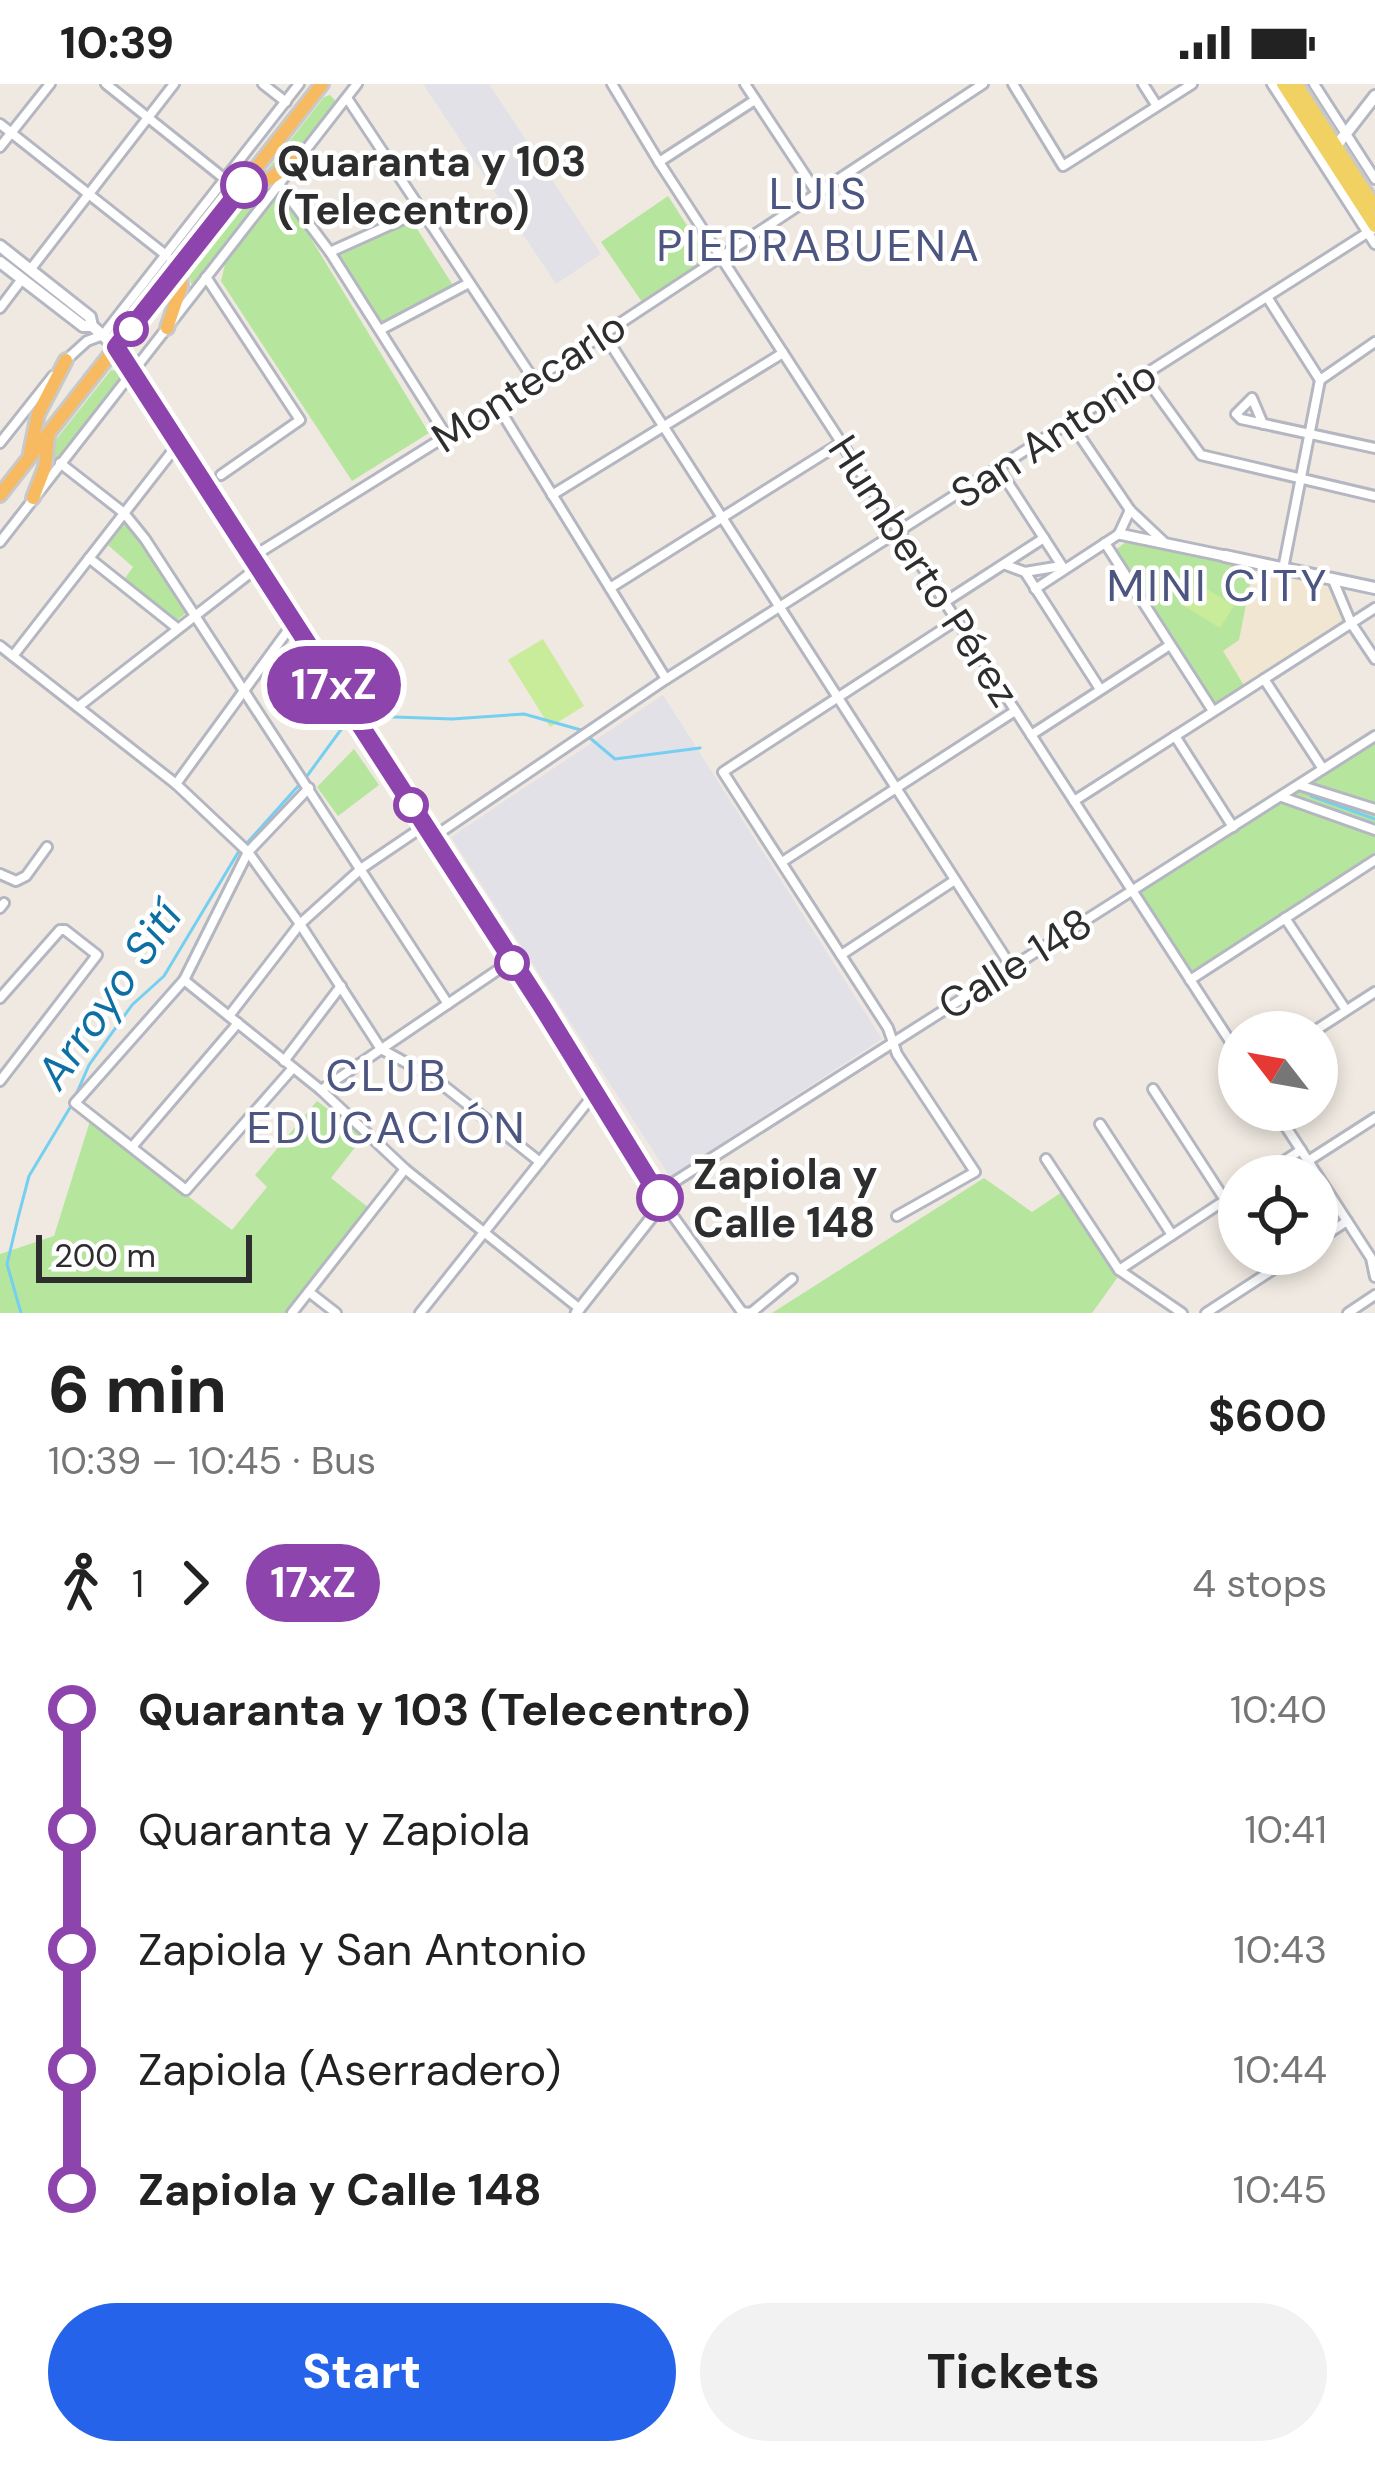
<!DOCTYPE html>
<meta charset="utf-8">
<style>
:root{--surface:#fff;--page:#f2f2f2;--text:#222;--muted:#767676;--accent:#2563eb}
body{margin:0;font-family:"DM Sans",sans-serif;background:var(--page);color:var(--text);height:100vh;display:flex;flex-direction:column;font-size:45px;white-space:nowrap}
*{box-sizing:border-box;margin:0}
p{font-size:39px;color:var(--muted)}
.icon{flex:none;width:66px;height:66px;fill:none;stroke:currentColor;stroke-width:2;stroke-linecap:round;stroke-linejoin:round}
.map{position:relative;height:1229px;overflow:hidden}
.panel{display:flex;flex-direction:column;background:var(--surface);flex:1}
.panel>*{flex:none}
.badge{padding:0 24px;border-radius:39px;font-size:42px;line-height:78px}
.needle{width:78px;rotate:301deg}
.buttons{position:absolute;left:1218px;top:927px;display:grid;gap:24px}
.buttons a{display:grid;place-items:center;width:120px;height:120px;border-radius:50%;background:var(--surface);box-shadow:0 6px 18px #0003;font-size:60px}
.scale{position:absolute;left:36px;bottom:30px;width:216px;box-sizing:border-box;padding-left:12px;border:6px solid #2e2e2e;border-top:0;font-size:33px;line-height:42px;white-space:nowrap;color:#2e2e2e;-webkit-text-stroke:9px #fff;paint-order:stroke}
.map>.badge{position:absolute;translate:-50% -50%;box-shadow:0 0 0 6px #fff}
.legs{display:flex;align-items:center;gap:18px;height:132px;padding:0 48px;font-size:39px}
.legs p{margin-inline-start:auto}
.overview{display:flex;align-items:center;justify-content:space-between;height:204px;padding:0 48px}
h1{font-size:66px;font-weight:800;line-height:90px}
.primary-button{display:flex;gap:24px;margin-top:auto;padding:24px 48px}
.primary-button a{flex:1;height:138px;border-radius:72px;background:var(--accent);color:#fff;font-size:48px;font-weight:800;line-height:138px;text-align:center}
.primary-button a+a{background:var(--page);color:var(--text)}
ul{padding:0 48px;list-style:none}
li{display:flex;align-items:center;gap:42px;height:120px;font-size:45px}
li i{display:grid;place-items:center;width:18px;height:100%;margin:0 15px;background:currentColor}
li i::after{content:'';width:30px;height:30px;margin:-15px;border:9px solid;border-radius:50%;background:var(--surface)}
li p{margin-inline-start:auto}
li:first-child i{background:linear-gradient(#0000 50%,currentColor 0)}
li:last-child i{background:linear-gradient(currentColor 50%,#0000 0)}
.status{display:flex;justify-content:space-between;align-items:center;height:84px;padding:0 60px;background:var(--surface);direction:ltr}
.status svg{height:33px;fill:currentColor}
.map>svg:first-child{display:block}
.industrial{fill:#e3e1e8}
.education{fill:#f0e6d1}
.green{fill:#b6e59e}
.pitch{fill:#c9ec9a}
.lines{fill:none;stroke-linecap:round;stroke-linejoin:round}
.stream{stroke:#75cff0;stroke-width:3}
.minor-casing{stroke:#b4b7c1;stroke-width:14}
.tertiary-casing{stroke:#b4b7c1;stroke-width:15}
.secondary-casing{stroke:#b4b7c1;stroke-width:16}
.primary-casing{stroke:#c9c9c9;stroke-width:18}
.trunk-casing{stroke:#c9c9c9;stroke-width:18}
.minor{stroke:#fff;stroke-width:8}
.tertiary{stroke:#fff;stroke-width:9}
.secondary{stroke:#fff;stroke-width:10}
.primary{stroke:#f2d163;stroke-width:12}
.trunk{stroke:#f8ba60;stroke-width:12}
.line-1-casing{stroke:#fff;stroke-width:27}
.line-1{stroke:#8e44ad;stroke-width:18}
.stop-1-dot{fill:#fff;stroke:#8e44ad;stroke-width:6}
.labels{text-anchor:middle;dominant-baseline:central;stroke-width:9;stroke-linejoin:round;paint-order:stroke}
.stop-label{font-size:42px;font-weight:bold;fill:#2e2e2e;stroke:#fff;text-anchor:start}
.street-label{font-size:42px;fill:#2e2e2e;stroke:#fff}
.neighbourhood-label{font-size:45px;letter-spacing:3px;fill:#4d5680;stroke:#fff}
.water-label{font-size:45px;font-style:italic;fill:#0d6fa3;stroke:#fff}
</style>
<div class="status"><b>10:39</b><svg viewBox="0 0 49 12"><path d="M0 12V9h3v3zM5 12V6h3v6zM10 12V3h3v9zM15 12V0h3v12zM26 1h20v11H26zM47 4h2v5h-2z"/></svg></div>
<div class="map">
<svg width="1375" height="1229" viewBox="0 0 1375 1229">
<rect width="100%" height="100%" fill="#efe9e1"/>
<!-- industrial -->
<g class="industrial">
<path d="M423 0H489L601 170 556 200Z"/>
<path d="M663 611 882 955 670 1093 451 753Z"/>
</g>
<!-- education -->
<path class="education" d="M1253 485 1332 501 1345 539 1245 603 1223 567 1239 556Z"/>
<!-- green -->
<g class="green">
<path d="M330 11 336 17C318 42 297 85 264 90L324 13Z"/>
<path d="M259 107 267 108 197 198 191 200 189 187 248 110Z"/>
<path d="M278 109 284 110 429 349 352 397 221 197 225 180Z"/>
<path d="M668 112 706 171 702 180 642 218 601 158Z"/>
<path d="M412 137 454 203 379 248 334 174Z"/>
<path d="M111 286 118 287 122 295 56 375 51 372 54 358Z"/>
<path d="M126 438 186 529 175 538 123 497 133 483 108 461Z"/>
<path d="M1126 458 1253 485 1239 556 1223 567 1245 603 1213 622 1114 467Z"/>
<path d="M1375 654V772L1191 891 1138 808Z"/>
<path d="M354 665 379 701 338 732 317 703Z"/>
<path d="M317 1017 364 1052 331 1094 369 1124 285 1229H0V1170L54 1152 90 1037 232 1146 267 1103 255 1091Z"/>
<path d="M984 1094 1032 1128 1062 1108 1108 1181 1120 1190 1092 1229H772Z"/>
</g>
<!-- pitch -->
<g class="pitch">
<path d="M1196 498 1234 522 1220 544 1181 520Z"/>
<path d="M543 555 584 622 550 643 508 576Z"/>
</g>
<g class="lines">
<!-- stream -->
<g class="stream">
<path d="M366 632 452 635 524 630 581 646"/>
<path d="M590 654 615 675 700 664"/>
<path d="M307 692 348 636"/>
<path d="M1311 712 1375 735"/>
<path d="M247 759 299 701"/>
<path d="M75 1013 89 981 132 921 164 892 239 767"/>
<path d="M21 1229 7 1180 18 1134 29 1092 71 1022"/>
</g>
<!-- minor casing -->
<g class="minor-casing">
<g id="minor">
<path d="M106 0 226 96"/>
<path d="M263 0 286 18"/>
<path d="M612 0 659 78 1239 971"/>
<path d="M745 0 817 109"/>
<path d="M1013 0 1063 82 1192 0"/>
<path d="M1143 0 1157 22"/>
<path d="M1272 0 1375 160"/>
<path d="M1314 0 1375 95"/>
<path d="M347 14 534 296"/>
<path d="M0 40 167 172"/>
<path d="M0 63 50 0"/>
<path d="M659 78 755 16"/>
<path d="M279 100 330 168 446 351"/>
<path d="M330 168 421 127"/>
<path d="M30 186 174 0"/>
<path d="M206 193 300 336 221 391"/>
<path d="M1267 213 1320 296"/>
<path d="M0 224 22 195"/>
<path d="M380 246 469 199"/>
<path d="M604 250 1010 881"/>
<path d="M66 276 87 257 103 251 299 0"/>
<path d="M1144 292 1201 371 1375 412"/>
<path d="M497 321 666 595"/>
<path d="M1071 339 1130 426 1166 460"/>
<path d="M1263 340 1252 314 1236 330 1241 335 1375 364"/>
<path d="M0 359 53 292"/>
<path d="M60 379 124 429 145 455 448 920"/>
<path d="M999 385 1062 482"/>
<path d="M552 411 783 269"/>
<path d="M0 458 357 0"/>
<path d="M1105 459 1213 627"/>
<path d="M252 473 496 321 983 0"/>
<path d="M89 474 177 544"/>
<path d="M1006 481 1025 488 1061 482"/>
<path d="M1283 485 1320 296 1375 258"/>
<path d="M1025 488 1100 605"/>
<path d="M1333 496 1351 539 1375 575"/>
<path d="M610 504 841 359"/>
<path d="M1035 505 1119 450 1130 426"/>
<path d="M945 518 1044 454"/>
<path d="M0 562 176 700 248 768 300 840 381 965 434 994 540 1078"/>
<path d="M13 572 178 360"/>
<path d="M1264 595 1323 685"/>
<path d="M78 623 258 483"/>
<path d="M1031 651 1170 561"/>
<path d="M1175 652 1233 743"/>
<path d="M176 700 294 538"/>
<path d="M1299 701 1375 725"/>
<path d="M1282 713 1375 746"/>
<path d="M1074 717 1375 524"/>
<path d="M432 754 666 595 1375 144"/>
<path d="M782 778 1015 627"/>
<path d="M0 790 16 797 26 792 47 763"/>
<path d="M0 824 4 819"/>
<path d="M1285 834 1346 926"/>
<path d="M841 871 955 796"/>
<path d="M184 896 321 1006 405 1085 580 1225"/>
<path d="M1190 896 1375 776"/>
<path d="M0 914 60 846H65L97 871 0 997"/>
<path d="M229 932 300 840 362 784 424 742"/>
<path d="M1313 948 1375 908"/>
<path d="M284 977 341 902"/>
<path d="M293 984 186 1106 75 1019 184 896 248 768 309 704"/>
<path d="M1153 1005 1225 1116"/>
<path d="M321 1006 511 877"/>
<path d="M1275 1026 1371 1174 1375 1193"/>
<path d="M1100 1040 1172 1151"/>
<path d="M132 1063 238 939"/>
<path d="M1046 1075 1119 1186 1182 1229"/>
<path d="M1308 1077 1375 1034"/>
<path d="M1261 1092 1301 1066"/>
<path d="M897 1132 975 1088 897 970 888 944 723 688 957 536"/>
<path d="M1317 1157 1347 1137"/>
<path d="M1119 1186 1239 1107"/>
<path d="M792 1195 751 1229 742 1228 660 1114 671 1100 1375 652"/>
<path d="M309 1208 336 1229"/>
<path d="M292 1229 405 1085"/>
<path d="M420 1229 594 1010"/>
<path d="M1206 1229 1297 1170"/>
<path d="M1348 1229 1375 1211"/>
</g>
</g>
<!-- tertiary casing -->
<g class="tertiary-casing">
<g id="tertiary">
<path d="M1119 450 1225 472"/>
<path d="M511 877 660 1114 655 1129 576 1229"/>
</g>
</g>
<!-- secondary casing -->
<g class="secondary-casing">
<g id="secondary">
<path d="M1333 66 1375 12"/>
<path d="M0 162 90 233 92 242 116 263 511 877"/>
<path d="M0 178 83 242H92"/>
<path d="M1225 472 1375 504"/>
</g>
</g>
<!-- primary casing -->
<g class="primary-casing">
<g id="primary">
<path d="M1283 0 1375 142"/>
<path d="M1296 0 1375 123"/>
</g>
</g>
<!-- trunk casing -->
<g class="trunk-casing">
<g id="trunk">
<path d="M242 105 271 94 298 75"/>
<path d="M167 244 181 203 180 182"/>
<path d="M30 369 38 330 66 276"/>
<path d="M0 411 322 0"/>
<path d="M33 414 45 383 48 351"/>
</g>
</g>
<!-- minor -->
<use href="#minor" class="minor"/>
<!-- tertiary -->
<use href="#tertiary" class="tertiary"/>
<!-- secondary -->
<use href="#secondary" class="secondary"/>
<!-- primary -->
<use href="#primary" class="primary"/>
<!-- trunk -->
<use href="#trunk" class="trunk"/>
</g>
<g class="lines">
<!-- line-1 casing -->
<g class="line-1-casing">
<path id="line-1" d="M244 101 116 263 543 924 660 1114"/>
</g>
<!-- line-1 -->
<use href="#line-1" class="line-1"/>
</g>
<!-- markers -->
<g class="stop-1-dot">
<circle cx="244" cy="101" r="21"/>
<circle cx="131" cy="245" r="15"/>
<circle cx="411" cy="721" r="15"/>
<circle cx="512" cy="879" r="15"/>
<circle cx="660" cy="1114" r="21"/>
</g>
<g class="labels">
<!-- stop labels -->
<g class="stop-label">
<text x="277" y="77">Quaranta y 103<tspan x="277" dy="48">(Telecentro)</tspan></text>
<text x="693" y="1090">Zapiola y<tspan x="693" dy="48">Calle 148</tspan></text>
</g>
<!-- street labels -->
<g class="street-label">
<text transform="translate(529 298) rotate(-33)">Montecarlo</text>
<text transform="translate(1054 350) rotate(-33)">San Antonio</text>
<text transform="translate(924 487) rotate(57)">Humberto Pérez</text>
<text transform="translate(1015 880) rotate(-32)">Calle 148</text>
</g>
<!-- neighbourhood labels -->
<g class="neighbourhood-label">
<text x="819" y="109">LUIS<tspan x="819" dy="52">PIEDRABUENA</tspan></text>
<text x="1218" y="501">MINI CITY</text>
<text x="387" y="991">CLUB<tspan x="387" dy="52">EDUCACIÓN</tspan></text>
</g>
<!-- water labels -->
<g class="water-label">
<text transform="translate(109 911) rotate(-55)">Arroyo Sití</text>
</g>
</g>
</svg>
<div class="buttons">
<a><svg class="needle" viewBox="-14 -14 28 28"><path d="M0-13l5 13h-10z" fill="#e53935"/><path d="M0 13l5-13h-10z" fill="#767676"/></svg></a>
<a><svg class="icon" aria-label="locate" viewBox="0 0 24 24"><circle cx="12" cy="12" r="6"/><path d="M12 2v4M12 18v4M2 12h4M18 12h4"/></svg></a>
</div>
<div class="scale">200 m</div>
<b class="badge" style="left:334px;top:601px;background:#8e44ad;color:#fff">17xZ</b>
</div>
<section class="panel">
<div class="overview"><div><h1>6 min</h1><p>10:39 – 10:45 · Bus</p></div><b>$600</b></div>
<div class="legs"><svg class="icon" aria-label="walk" viewBox="0 0 24 24"><circle cx="13" cy="4" r="2"/><path d="M13 8l-2 6 4 7M11 14l-3 7M7 12l3-4h3l4 4"/></svg>1<svg class="icon" aria-label="forward" viewBox="0 0 24 24"><path d="M9 5l7 7-7 7"/></svg><b class="badge" style="background:#8e44ad;color:#fff">17xZ</b><p>4 stops</p></div>
<ul>
<li><i style="color:#8e44ad"></i><b>Quaranta y 103 (Telecentro)</b><p>10:40</p></li>
<li><i style="color:#8e44ad"></i><span>Quaranta y Zapiola</span><p>10:41</p></li>
<li><i style="color:#8e44ad"></i><span>Zapiola y San Antonio</span><p>10:43</p></li>
<li><i style="color:#8e44ad"></i><span>Zapiola (Aserradero)</span><p>10:44</p></li>
<li><i style="color:#8e44ad"></i><b>Zapiola y Calle 148</b><p>10:45</p></li>
</ul>
<div class="primary-button"><a>Start</a><a>Tickets</a></div>
</section>
